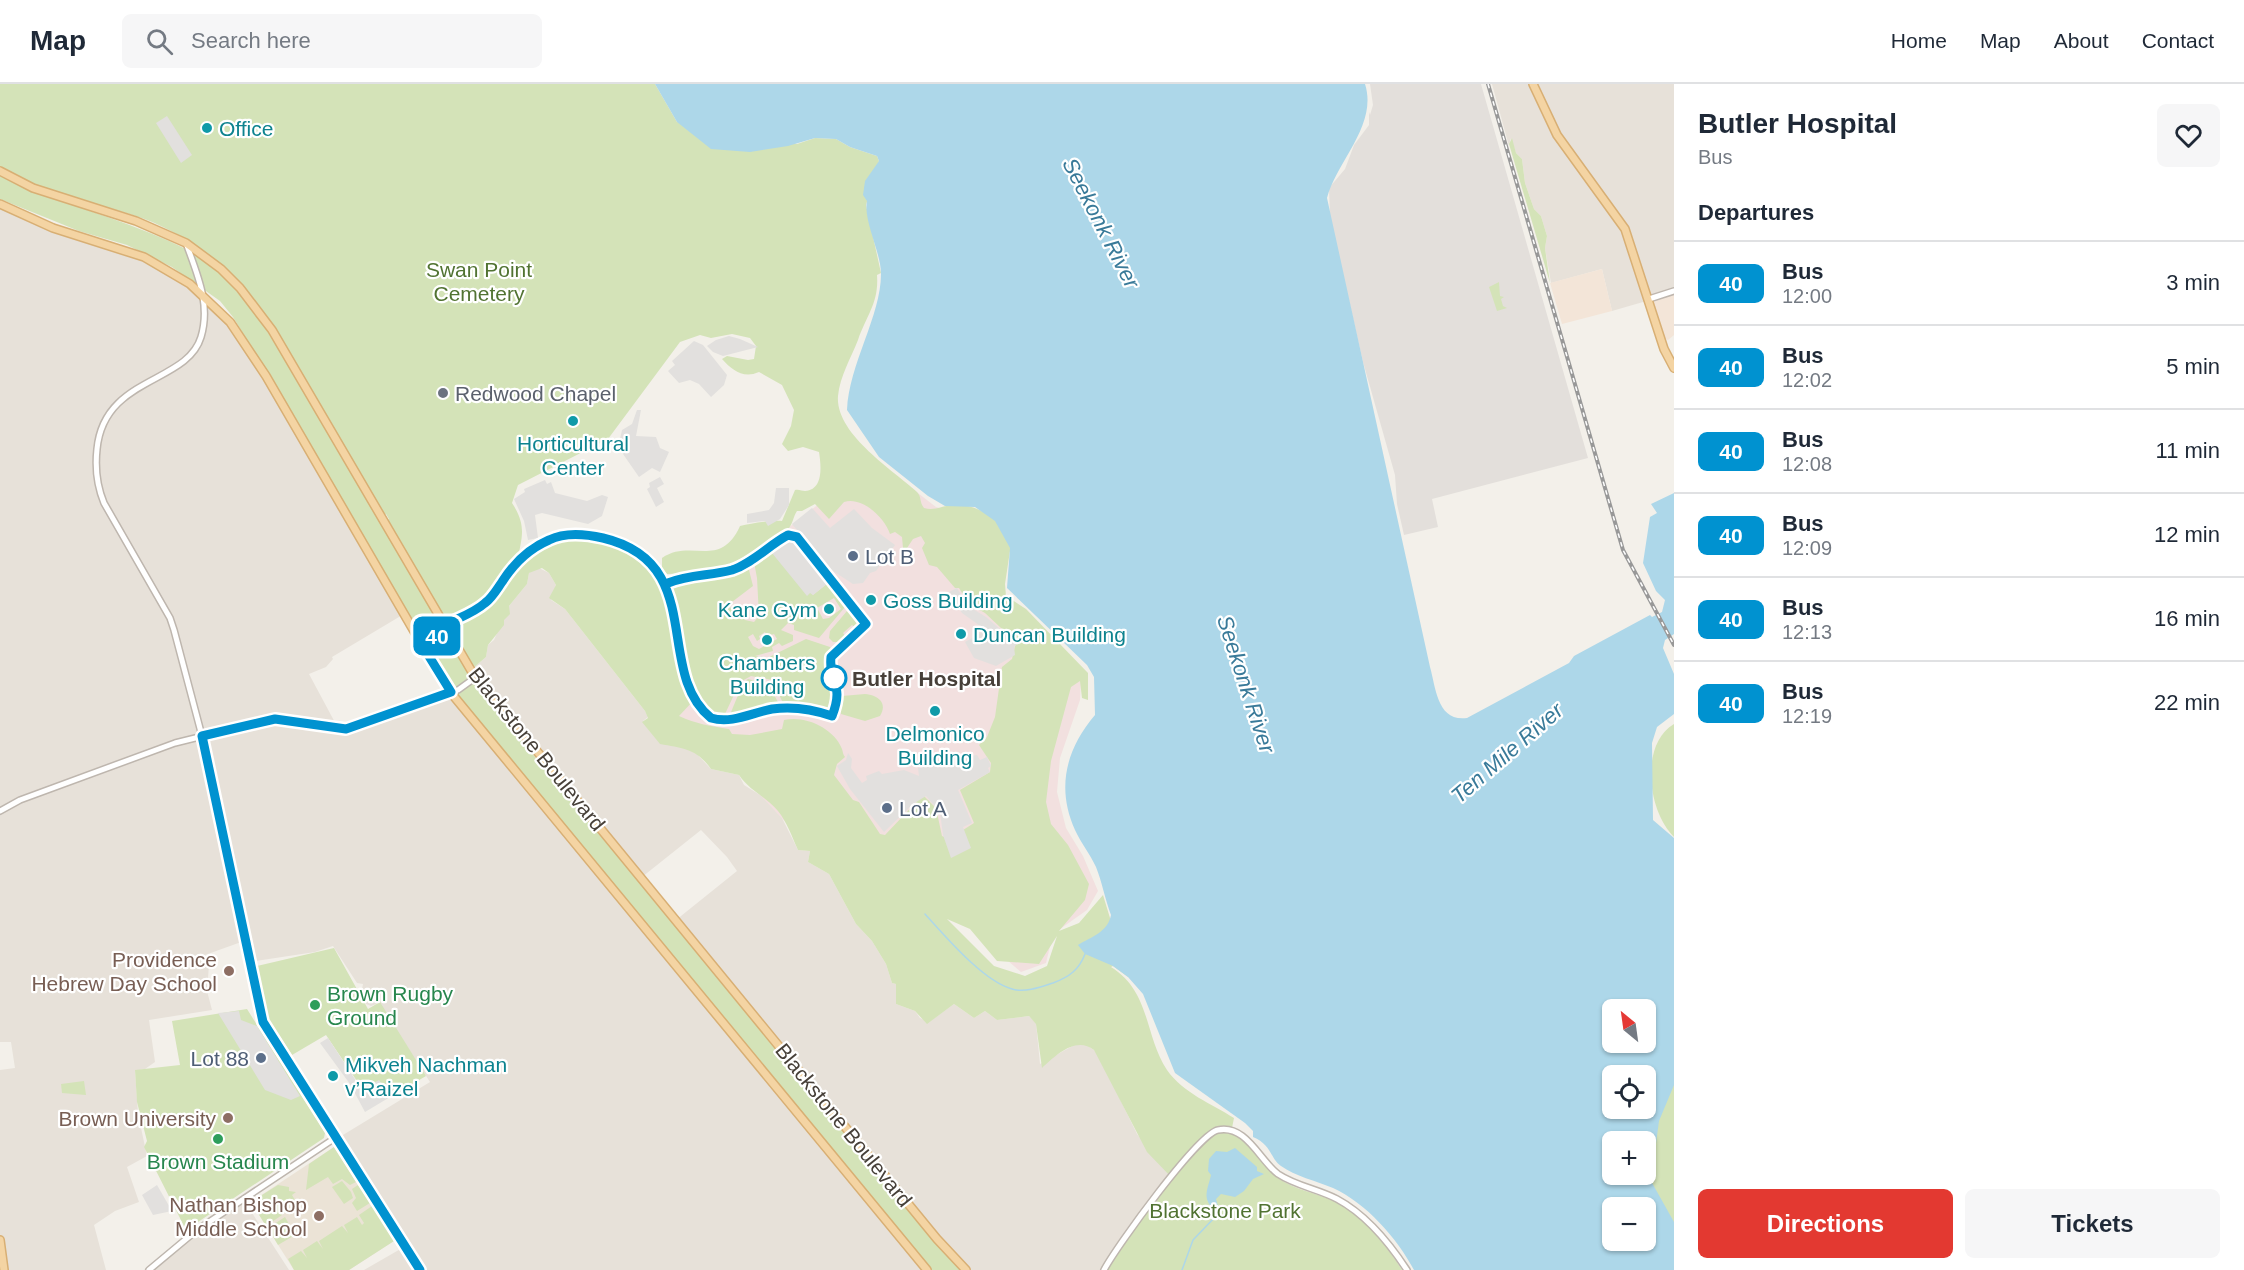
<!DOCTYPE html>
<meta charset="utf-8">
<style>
:root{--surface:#fff;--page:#f6f6f7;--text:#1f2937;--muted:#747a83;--line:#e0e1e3;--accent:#e33931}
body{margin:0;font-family:Helvetica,sans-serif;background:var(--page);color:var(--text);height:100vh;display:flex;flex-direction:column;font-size:22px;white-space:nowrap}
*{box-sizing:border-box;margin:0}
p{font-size:20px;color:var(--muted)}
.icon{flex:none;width:33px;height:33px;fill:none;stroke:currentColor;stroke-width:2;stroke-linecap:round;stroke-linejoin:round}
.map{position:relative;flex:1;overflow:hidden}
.sheet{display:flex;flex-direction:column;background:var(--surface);width:570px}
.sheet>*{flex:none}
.badge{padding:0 12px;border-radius:9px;font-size:21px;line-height:39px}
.needle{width:39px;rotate:331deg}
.controls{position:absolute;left:1602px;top:915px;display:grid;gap:12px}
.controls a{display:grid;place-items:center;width:54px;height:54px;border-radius:9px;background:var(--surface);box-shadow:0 2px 4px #0004;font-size:30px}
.map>.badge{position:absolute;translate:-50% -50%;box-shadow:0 0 0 3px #fff}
h2{padding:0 24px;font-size:22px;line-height:54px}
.round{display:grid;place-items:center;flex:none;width:63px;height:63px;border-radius:9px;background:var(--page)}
.headline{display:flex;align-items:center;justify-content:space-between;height:102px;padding:0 24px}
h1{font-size:28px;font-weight:600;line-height:45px}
.cta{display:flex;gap:12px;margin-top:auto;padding:12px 24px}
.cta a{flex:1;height:69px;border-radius:9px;background:var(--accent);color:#fff;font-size:24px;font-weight:600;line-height:69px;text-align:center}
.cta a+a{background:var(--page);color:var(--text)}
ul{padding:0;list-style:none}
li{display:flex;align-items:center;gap:18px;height:84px;padding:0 24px;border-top:2px solid var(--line)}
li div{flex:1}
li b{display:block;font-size:22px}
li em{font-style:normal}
li .badge{min-width:66px;font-weight:700;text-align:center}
header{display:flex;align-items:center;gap:36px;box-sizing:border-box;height:84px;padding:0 30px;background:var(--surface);border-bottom:2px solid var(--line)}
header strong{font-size:28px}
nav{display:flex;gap:33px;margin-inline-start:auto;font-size:21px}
.search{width:420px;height:54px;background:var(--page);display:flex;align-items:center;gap:15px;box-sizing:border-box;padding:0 21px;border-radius:9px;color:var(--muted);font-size:22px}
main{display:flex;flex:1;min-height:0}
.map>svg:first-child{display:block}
.residential{fill:#e7e1d9}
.commercial{fill:#f3e5d8}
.industrial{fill:#e3dfdb}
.education{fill:#ebe3d6}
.medical{fill:#f2e0df}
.green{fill:#d4e3b8;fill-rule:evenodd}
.parking{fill:#e2e0de}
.water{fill:#add7e9;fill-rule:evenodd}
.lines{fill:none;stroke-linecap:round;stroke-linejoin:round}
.stream{stroke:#add7e9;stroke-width:1.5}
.minor-casing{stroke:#beb6ae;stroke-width:8}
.major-casing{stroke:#d8af74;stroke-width:10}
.minor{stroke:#fff;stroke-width:5}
.major{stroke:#f4d4a3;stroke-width:7}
.rail-casing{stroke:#989898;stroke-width:4}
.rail{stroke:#fff;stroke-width:1.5;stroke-dasharray:4.5;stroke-linecap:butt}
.line-casing{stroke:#fff;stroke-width:14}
.line{stroke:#0092d0;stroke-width:9}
.culture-dot{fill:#0f9aa8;stroke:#fff;stroke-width:2}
.worship-dot{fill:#6b7280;stroke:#fff;stroke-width:2}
.service-dot{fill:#5c6f8a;stroke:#fff;stroke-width:2}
.stop-dot{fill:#fff;stroke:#0092d0;stroke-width:3}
.education-dot{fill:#8d6e63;stroke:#fff;stroke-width:2}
.leisure-dot{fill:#2e9e5b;stroke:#fff;stroke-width:2}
.labels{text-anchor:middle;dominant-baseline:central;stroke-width:4.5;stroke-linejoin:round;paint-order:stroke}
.culture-label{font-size:21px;fill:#0d838f;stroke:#fff;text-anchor:start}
.park-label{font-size:21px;fill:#517332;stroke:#fff}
.worship-label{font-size:21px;fill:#5b616d;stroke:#fff;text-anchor:start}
.service-label{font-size:21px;fill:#4e5e75;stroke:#fff;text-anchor:start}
.stop-label{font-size:21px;font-weight:bold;fill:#474039;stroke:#fff;text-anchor:start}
.street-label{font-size:21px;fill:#474039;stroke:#fff}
.education-label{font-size:21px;fill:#785e54;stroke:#fff;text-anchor:end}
.leisure-label{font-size:21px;fill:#27864d;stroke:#fff;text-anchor:start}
.water-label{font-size:22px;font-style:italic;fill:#397a99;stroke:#fff}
</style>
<header>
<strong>Map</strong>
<div class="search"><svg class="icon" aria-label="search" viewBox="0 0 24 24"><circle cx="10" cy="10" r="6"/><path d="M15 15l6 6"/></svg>Search here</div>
<nav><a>Home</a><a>Map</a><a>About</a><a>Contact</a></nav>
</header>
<main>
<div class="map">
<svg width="1674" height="1186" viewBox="0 0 1674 1186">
<rect width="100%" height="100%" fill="#f3f0ea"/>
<!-- residential -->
<g class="residential">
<path d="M1492 0H1674V209L1612 227 1602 185 1551 199 1545 164 1547 152 1541 132 1534 125 1525 99 1522 75 1516 69 1511 54 1509 62Z"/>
<path d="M0 118 19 128 166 184 230 237 404 530 332 573 333 575 326 583 309 590 339 646 452 608 927 1186H364L404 1163 338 1054 430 998 379 919 371 922 366 920 361 911 363 900 357 899 333 862 315 868 249 878 244 857 205 871 209 881 207 907 212 926 149 936 155 978 145 985 135 987 138 1030 147 1072 127 1083 139 1118 115 1127 94 1141 106 1186H0V986L15 984 11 958H0Z"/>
<path d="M537 483 549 489 556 501 551 516 565 525 645 627 648 633 643 637 693 666 711 685 739 691 744 701 765 714 779 728 798 766 810 767 808 778 829 790 856 840 872 857 886 880 892 899 896 900V920L915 927 920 934 929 938 954 920 974 934 985 927 997 936 1029 932 1036 939 1040 980 1076 960H1085L1097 968 1137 1050 1172 1094 1104 1186H968L676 836 737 787 727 773 701 746 642 793 472 585 486 573 488 561 494 556 509 522 527 500 529 489Z"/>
<path d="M245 1118 289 1186H151L202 1146Z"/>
</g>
<!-- commercial -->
<g class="commercial">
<path d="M1602 185 1612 227 1562 240 1550 199Z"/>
<path d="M1674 209V251L1668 256 1663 254 1649 216Z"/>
</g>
<!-- industrial -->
<path class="industrial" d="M1370 0H1481L1588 374 1432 415 1438 443 1404 451 1397 420 1395 391 1363 278 1330 133 1329 104 1345 85 1354 61 1369 41V28L1370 31 1373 21Z"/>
<!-- education -->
<path class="education" d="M334 1063 394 1157 349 1186H294L251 1118Z"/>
<!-- medical -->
<path class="medical" d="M875 376 936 423 961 430 1007 514 1081 597 1080 616 1060 674 1057 708 1066 744 1083 772 1098 807 1087 826 1053 850 1046 879 1021 888 935 814 846 803 722 670 678 648 602 541 670 491 712 482 774 455Z"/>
<!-- green -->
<g class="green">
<path d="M0 0H655L677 38 797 60 815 54 836 55 850 63 877 72 879 77 866 121 881 189 877 191C879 219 867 230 858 256 851 274 840 292 838 312 835 350 893 386 917 408 922 413 919 418 924 424 934 427 942 422 952 421 977 419 993 434 1013 447L1005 500 1006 512 1026 525 1088 589V616L1082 614 1080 597 1071 603 1051 677 1046 718 1051 740 1068 761 1089 800 1085 816 1059 847 1079 839 1103 811 1128 893 1113 882 1111 883C1151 908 1144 951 1167 986 1183 1009 1212 1020 1234 1034L1231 1049C1251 1059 1261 1081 1278 1094 1295 1106 1316 1109 1334 1117 1361 1129 1387 1161 1402 1186H1104L1172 1094 1147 1068 1094 966C1076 952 1056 971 1042 984L1036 940 1029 932 997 936 985 927 974 934 954 920 927 940 915 927 896 920V900L892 899 886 880 872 857 856 840 829 790 808 778 810 767 798 766C792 753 787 738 778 727 765 712 750 707 739 691L711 685C697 665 683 664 660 660L642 638 648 634 645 627 565 525 549 514 556 501 549 489 542 484 529 489 527 500 509 522 510 530 504 536V541L488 561 486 573 472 585 385 438 389 435 386 430 382 432 251 217 217 185 256 229 279 266 445 549 486 614 811 1004 931 1153 962 1186H931L450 601 257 272 233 233 220 217 172 183 127 161 79 147 0 115ZM35 107C92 121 155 128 201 167V173C149 144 91 129 35 107ZM732 250 750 254 756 262 754 275 748 276 727 272 722 275C732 286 743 295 759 288L782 301 794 326 791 342 782 360 788 367 803 363 819 368C821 381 824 406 805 407 802 407 799 405 795 406L782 437C771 436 752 439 740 442 720 486 691 454 662 474V485L667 490C707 489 739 482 771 459 777 455 786 451 789 444 793 439 793 433 797 427H802L815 420 829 435 844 418C862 412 885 434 890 450L895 448 902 453 903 464H907L913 455 921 452 925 459 922 464 929 481 937 483 955 504H959L969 520 985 529 1016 558 1012 575 1002 583 995 633 987 653 979 661 991 679 990 688 960 706 974 739 949 755 942 752 936 724 923 711 885 751 880 750 859 718 853 716 834 691 837 680 845 673C843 671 843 668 842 665 834 644 805 631 784 636L782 645 750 651 732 650 729 645C711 642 696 640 679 632L695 615C684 582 683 547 672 516 657 475 610 443 566 453 547 458 532 467 517 478 522 453 527 442 512 419L518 401 608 355 680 258 700 251 711 254ZM947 835 970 845 997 877 1039 880 1057 852 1047 882 1025 892 994 882Z"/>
<path d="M1512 54 1516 69 1522 75 1525 99 1534 125 1541 132 1547 152 1545 164 1550 199 1509 60Z"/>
<path d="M1499 198 1500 212 1504 213 1501 215 1503 222 1507 224 1497 227 1489 203Z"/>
<path d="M791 453 798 456 804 464 797 457 788 455 773 468 813 511 828 499 829 493 845 523 819 554 794 546V541L788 539 781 546 793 551V557L782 562 779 559 772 563 773 567 755 572 767 574 806 555 830 563 832 566C821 591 840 599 833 622L827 627 783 619 772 596 751 592 740 598 725 630 717 632C682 616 684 562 678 529 676 520 671 511 670 502L689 493 726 490 748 482 753 502 728 521 730 524 736 521 745 536 754 538 759 532 757 494 754 478ZM834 514 841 525 829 534 823 535 817 524ZM765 548 767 552 774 550 777 555 759 565 753 562 748 553 753 550 757 557 760 555 759 552Z"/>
<path d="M847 527H851L859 541 856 544 852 541 843 549 846 553 841 558H833L829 554 830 547Z"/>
<path d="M748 595 768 600 778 618 773 622 729 633 743 599Z"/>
<path d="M865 610C878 611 888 619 880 632L865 637 841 630 839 623 842 612Z"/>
<path d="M1674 640V753C1648 728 1639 661 1674 640Z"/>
<path d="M334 864 368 925 380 918 426 992 390 1013 379 997 363 1006 326 951 292 971 268 934 257 882Z"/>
<path d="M247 925 325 1049 324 1054 186 1146 144 1063 147 1057 137 1018 135 986 180 981 172 937Z"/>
<path d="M1674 953V1186L1646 1124V1058Z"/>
<path d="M84 997 86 1011 62 1009 61 1000Z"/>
<path d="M334 1063 356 1098 350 1101 342 1095 333 1100 328 1093 306 1106 309 1080Z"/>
<path d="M342 1097 351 1108 353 1114 344 1120 332 1103Z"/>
<path d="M278 1101 289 1103V1107L296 1108 292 1111 295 1116 279 1124 282 1131 266 1142 251 1118Z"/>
<path d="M358 1101 370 1119 357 1127 352 1119 356 1114 352 1105Z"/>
<path d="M372 1122 394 1157 349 1186H294L288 1175 301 1167 307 1174 303 1166 317 1157 323 1165 319 1157 342 1142 348 1149 344 1141 357 1133 362 1141 364 1139 359 1131Z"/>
<path d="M285 1133 295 1151 278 1161 268 1144Z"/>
</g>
<!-- parking -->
<g class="parking">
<path d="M167 32 192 71 181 79 156 39Z"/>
<path d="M729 252 740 255 758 263 723 272 713 268 707 262 716 256Z"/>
<path d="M694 257 703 261 727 291 724 301 711 313 699 300 690 296 679 299 668 287 675 281 672 277Z"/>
<path d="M637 326H641L636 352 656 353 660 364 669 368 660 388 652 384 639 393 623 370 620 355 622 346 632 340Z"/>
<path d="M660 393 664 400 657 404 664 418 656 423 647 405 650 403 649 399Z"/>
<path d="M545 396 547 400 551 398 555 409 587 417 602 411 608 413 602 432 588 440 542 429 535 431 538 454 528 456 524 437 514 415 525 408 524 405Z"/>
<path d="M776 404H789V421L780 435 768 442 765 437 747 439V430L769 426 774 419Z"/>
<path d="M812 424 830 444 854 425 872 444 895 461 876 487 870 489 863 499 853 500 827 483 792 440Z"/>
<path d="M787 456 797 458 828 499 813 511 810 509 807 512 772 469Z"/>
<path d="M957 504 968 522 986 533 1017 560 1014 563 1015 571 996 582 974 574 965 558 986 546 962 529 949 508Z"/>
<path d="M848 669 852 675 851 684 862 699 867 696 866 692 879 687 882 690 904 686 919 692 918 684 930 682 938 676 951 682 970 672 977 671 980 676 987 673 991 682 988 684 990 688 958 706 972 739 963 743 971 764 951 774 943 751 940 728 926 712 913 720 884 748 850 705 837 682 846 676Z"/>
<path d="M239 927 241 936 257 942 300 1012 291 1016 265 1006 218 929Z"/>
<path d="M328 954 362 1006 379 996 390 1013 365 1028 350 1000 320 959Z"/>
<path d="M157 1101 172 1127 153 1131 142 1111Z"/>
</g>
<!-- water -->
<g class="water">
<path d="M655 0H1365C1378 41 1337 77 1327 114L1430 583C1436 604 1437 638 1467 634L1569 579 1574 572 1650 531 1652 533 1662 528 1665 516 1656 507 1643 479 1650 433 1657 429 1651 420 1674 409V550L1665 556 1663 564 1674 590V630L1657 643 1652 659 1653 736 1674 754V1001L1659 1037 1651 1097 1674 1138V1186H1414C1397 1154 1366 1119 1333 1104 1316 1097 1295 1092 1281 1082 1270 1074 1271 1060 1253 1053V1047L1245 1039 1175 989 1143 910 1128 893 1113 882 1085 870 1078 861C1091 853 1108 848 1111 831 1105 815 1102 798 1096 783 1090 770 1081 759 1075 746 1056 704 1066 665 1095 631L1094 593 1087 581 1007 504 1010 464 995 437 975 423 945 422 928 412 879 373 847 326C849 280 881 232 881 190 881 168 863 137 867 117L863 111 865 97 879 77 877 72 850 63 836 55 815 54 788 62 750 68 711 65 677 38ZM1612 926H1646V958H1612ZM1612 992H1646V1024H1612ZM1612 1058H1646V1090H1612ZM1612 1124H1646V1156H1612Z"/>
<path d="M1235 1064 1257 1083V1087L1264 1090 1253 1095 1244 1107 1235 1113 1221 1110 1216 1115 1218 1122 1215 1126C1201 1115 1208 1105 1211 1091L1208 1087 1209 1075 1216 1067 1227 1068Z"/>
</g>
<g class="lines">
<!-- stream -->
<g class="stream">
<path d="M925 830C946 853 983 897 1012 905 1025 909 1041 903 1053 899 1069 893 1079 886 1085 870"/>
<path d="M1182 1186 1193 1156 1216 1132 1217 1124"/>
</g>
<!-- minor casing -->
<g class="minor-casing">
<g id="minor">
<path d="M186 159C197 190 211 220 201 253 187 300 104 292 97 365 95 383 97 402 104 419L170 534 174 546 202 652 263 938 420 1186"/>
<path d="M1649 215 1674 207"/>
<path d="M0 727 20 716 175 659 260 638 275 635 346 645 458 606 476 593"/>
<path d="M149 1186 197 1146 335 1054"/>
<path d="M1104 1186C1116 1163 1198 1050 1218 1046 1246 1040 1260 1077 1278 1090 1296 1102 1318 1105 1337 1115 1365 1130 1390 1160 1407 1186"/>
</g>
</g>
<!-- major casing -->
<g class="major-casing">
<g id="major">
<path d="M1533 0 1557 51 1625 145 1664 265 1674 284"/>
<path d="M0 87 33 104 136 137 186 159 221 185 240 204 272 246 472 588 937 1155 966 1186"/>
<path d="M0 120 53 144 144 173 190 200 230 238 266 292 447 604 927 1186"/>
<path d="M0 1156 4 1186"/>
</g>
</g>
<!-- minor -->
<use href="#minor" class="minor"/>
<!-- major -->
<use href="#major" class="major"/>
<!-- rail casing -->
<g class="rail-casing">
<path id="rail" d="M1488 0 1623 466 1674 561"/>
</g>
<!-- rail -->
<use href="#rail" class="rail"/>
</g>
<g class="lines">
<!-- line casing -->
<g class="line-casing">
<path id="line" d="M420 1186 263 938 202 652 275 635 346 645 451 608 422 561 447 546 449 539C461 533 475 528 485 519 492 514 497 505 502 498 514 479 528 465 549 456 565 448 586 450 603 454 708 479 653 587 711 634 732 640 751 629 772 625 794 622 812 625 832 632 845 599 828 600 831 573L866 540 797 453 788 451C769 461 753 479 732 486 710 492 690 490 668 499"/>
</g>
<!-- line -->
<use href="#line" class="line"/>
</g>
<!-- markers -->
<g class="culture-dot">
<circle cx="207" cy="44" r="6"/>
<circle cx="573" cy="337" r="6"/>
<circle cx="871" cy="516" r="6"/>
<circle cx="829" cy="525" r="6"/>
<circle cx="961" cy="550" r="6"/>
<circle cx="767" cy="556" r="6"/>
<circle cx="935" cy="627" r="6"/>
<circle cx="333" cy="992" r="6"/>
</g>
<circle class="worship-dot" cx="443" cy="309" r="6"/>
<g class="service-dot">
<circle cx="853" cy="472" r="6"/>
<circle cx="887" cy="724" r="6"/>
<circle cx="261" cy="974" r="6"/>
</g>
<circle class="stop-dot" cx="834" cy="594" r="12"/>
<g class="education-dot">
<circle cx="229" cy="887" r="6"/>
<circle cx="228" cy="1034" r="6"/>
<circle cx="319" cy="1132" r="6"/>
</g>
<g class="leisure-dot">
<circle cx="315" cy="921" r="6"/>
<circle cx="218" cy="1055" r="6"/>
</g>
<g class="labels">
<!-- culture labels -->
<g class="culture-label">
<text x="219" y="44">Office</text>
<text x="573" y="359" text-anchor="middle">Horticultural<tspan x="573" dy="24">Center</tspan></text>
<text x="883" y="516">Goss Building</text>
<text x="817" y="525" text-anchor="end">Kane Gym</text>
<text x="973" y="550">Duncan Building</text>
<text x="767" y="578" text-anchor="middle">Chambers<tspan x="767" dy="24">Building</tspan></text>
<text x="935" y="649" text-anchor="middle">Delmonico<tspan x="935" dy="24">Building</tspan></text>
<text x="345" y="980">Mikveh Nachman<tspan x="345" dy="24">v’Raizel</tspan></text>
</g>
<!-- park labels -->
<g class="park-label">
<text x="479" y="185">Swan Point<tspan x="479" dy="24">Cemetery</tspan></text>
<text x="1225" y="1126">Blackstone Park</text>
</g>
<!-- worship labels -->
<g class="worship-label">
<text x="455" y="309">Redwood Chapel</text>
</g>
<!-- service labels -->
<g class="service-label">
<text x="865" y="472">Lot B</text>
<text x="899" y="724">Lot A</text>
<text x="249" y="974" text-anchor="end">Lot 88</text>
</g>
<!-- stop labels -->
<g class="stop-label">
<text x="852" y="594">Butler Hospital</text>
</g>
<!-- street labels -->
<g class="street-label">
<text transform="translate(537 665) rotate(51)">Blackstone Boulevard</text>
<text transform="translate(844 1041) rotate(51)">Blackstone Boulevard</text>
</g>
<!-- education labels -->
<g class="education-label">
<text x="217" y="875">Providence<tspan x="217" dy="24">Hebrew Day School</tspan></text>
<text x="216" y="1034">Brown University</text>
<text x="307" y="1120">Nathan Bishop<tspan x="307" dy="24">Middle School</tspan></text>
</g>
<!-- leisure labels -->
<g class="leisure-label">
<text x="327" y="909">Brown Rugby<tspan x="327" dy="24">Ground</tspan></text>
<text x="218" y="1077" text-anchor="middle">Brown Stadium</text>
</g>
<!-- water labels -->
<g class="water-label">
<text transform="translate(1101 139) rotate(63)">Seekonk River</text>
<text transform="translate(1246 600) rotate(72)">Seekonk River</text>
<text transform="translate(1507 669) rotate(-41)">Ten Mile River</text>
</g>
</g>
</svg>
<div class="controls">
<a><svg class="needle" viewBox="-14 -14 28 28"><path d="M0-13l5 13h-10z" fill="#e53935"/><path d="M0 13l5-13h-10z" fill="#747a83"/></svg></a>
<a><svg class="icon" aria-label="locate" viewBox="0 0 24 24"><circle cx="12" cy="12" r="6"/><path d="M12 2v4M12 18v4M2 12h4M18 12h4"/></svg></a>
<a>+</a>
<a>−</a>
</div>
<b class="badge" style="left:437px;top:552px;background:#0092d0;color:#fff">40</b>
</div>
<section class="sheet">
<div class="headline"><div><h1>Butler Hospital</h1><p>Bus</p></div><a class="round"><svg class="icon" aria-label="heart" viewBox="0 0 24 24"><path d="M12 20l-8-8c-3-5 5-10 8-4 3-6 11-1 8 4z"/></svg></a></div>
<h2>Departures</h2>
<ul>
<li><span class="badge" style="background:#0092d0;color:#fff">40</span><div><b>Bus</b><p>12:00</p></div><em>3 min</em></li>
<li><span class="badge" style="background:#0092d0;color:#fff">40</span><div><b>Bus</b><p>12:02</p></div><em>5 min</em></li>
<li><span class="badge" style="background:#0092d0;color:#fff">40</span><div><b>Bus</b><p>12:08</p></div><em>11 min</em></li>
<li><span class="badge" style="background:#0092d0;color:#fff">40</span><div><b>Bus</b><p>12:09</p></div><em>12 min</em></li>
<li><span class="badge" style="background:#0092d0;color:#fff">40</span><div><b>Bus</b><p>12:13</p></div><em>16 min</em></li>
<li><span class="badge" style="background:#0092d0;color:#fff">40</span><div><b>Bus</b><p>12:19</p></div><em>22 min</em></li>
</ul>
<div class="cta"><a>Directions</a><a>Tickets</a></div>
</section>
</main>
